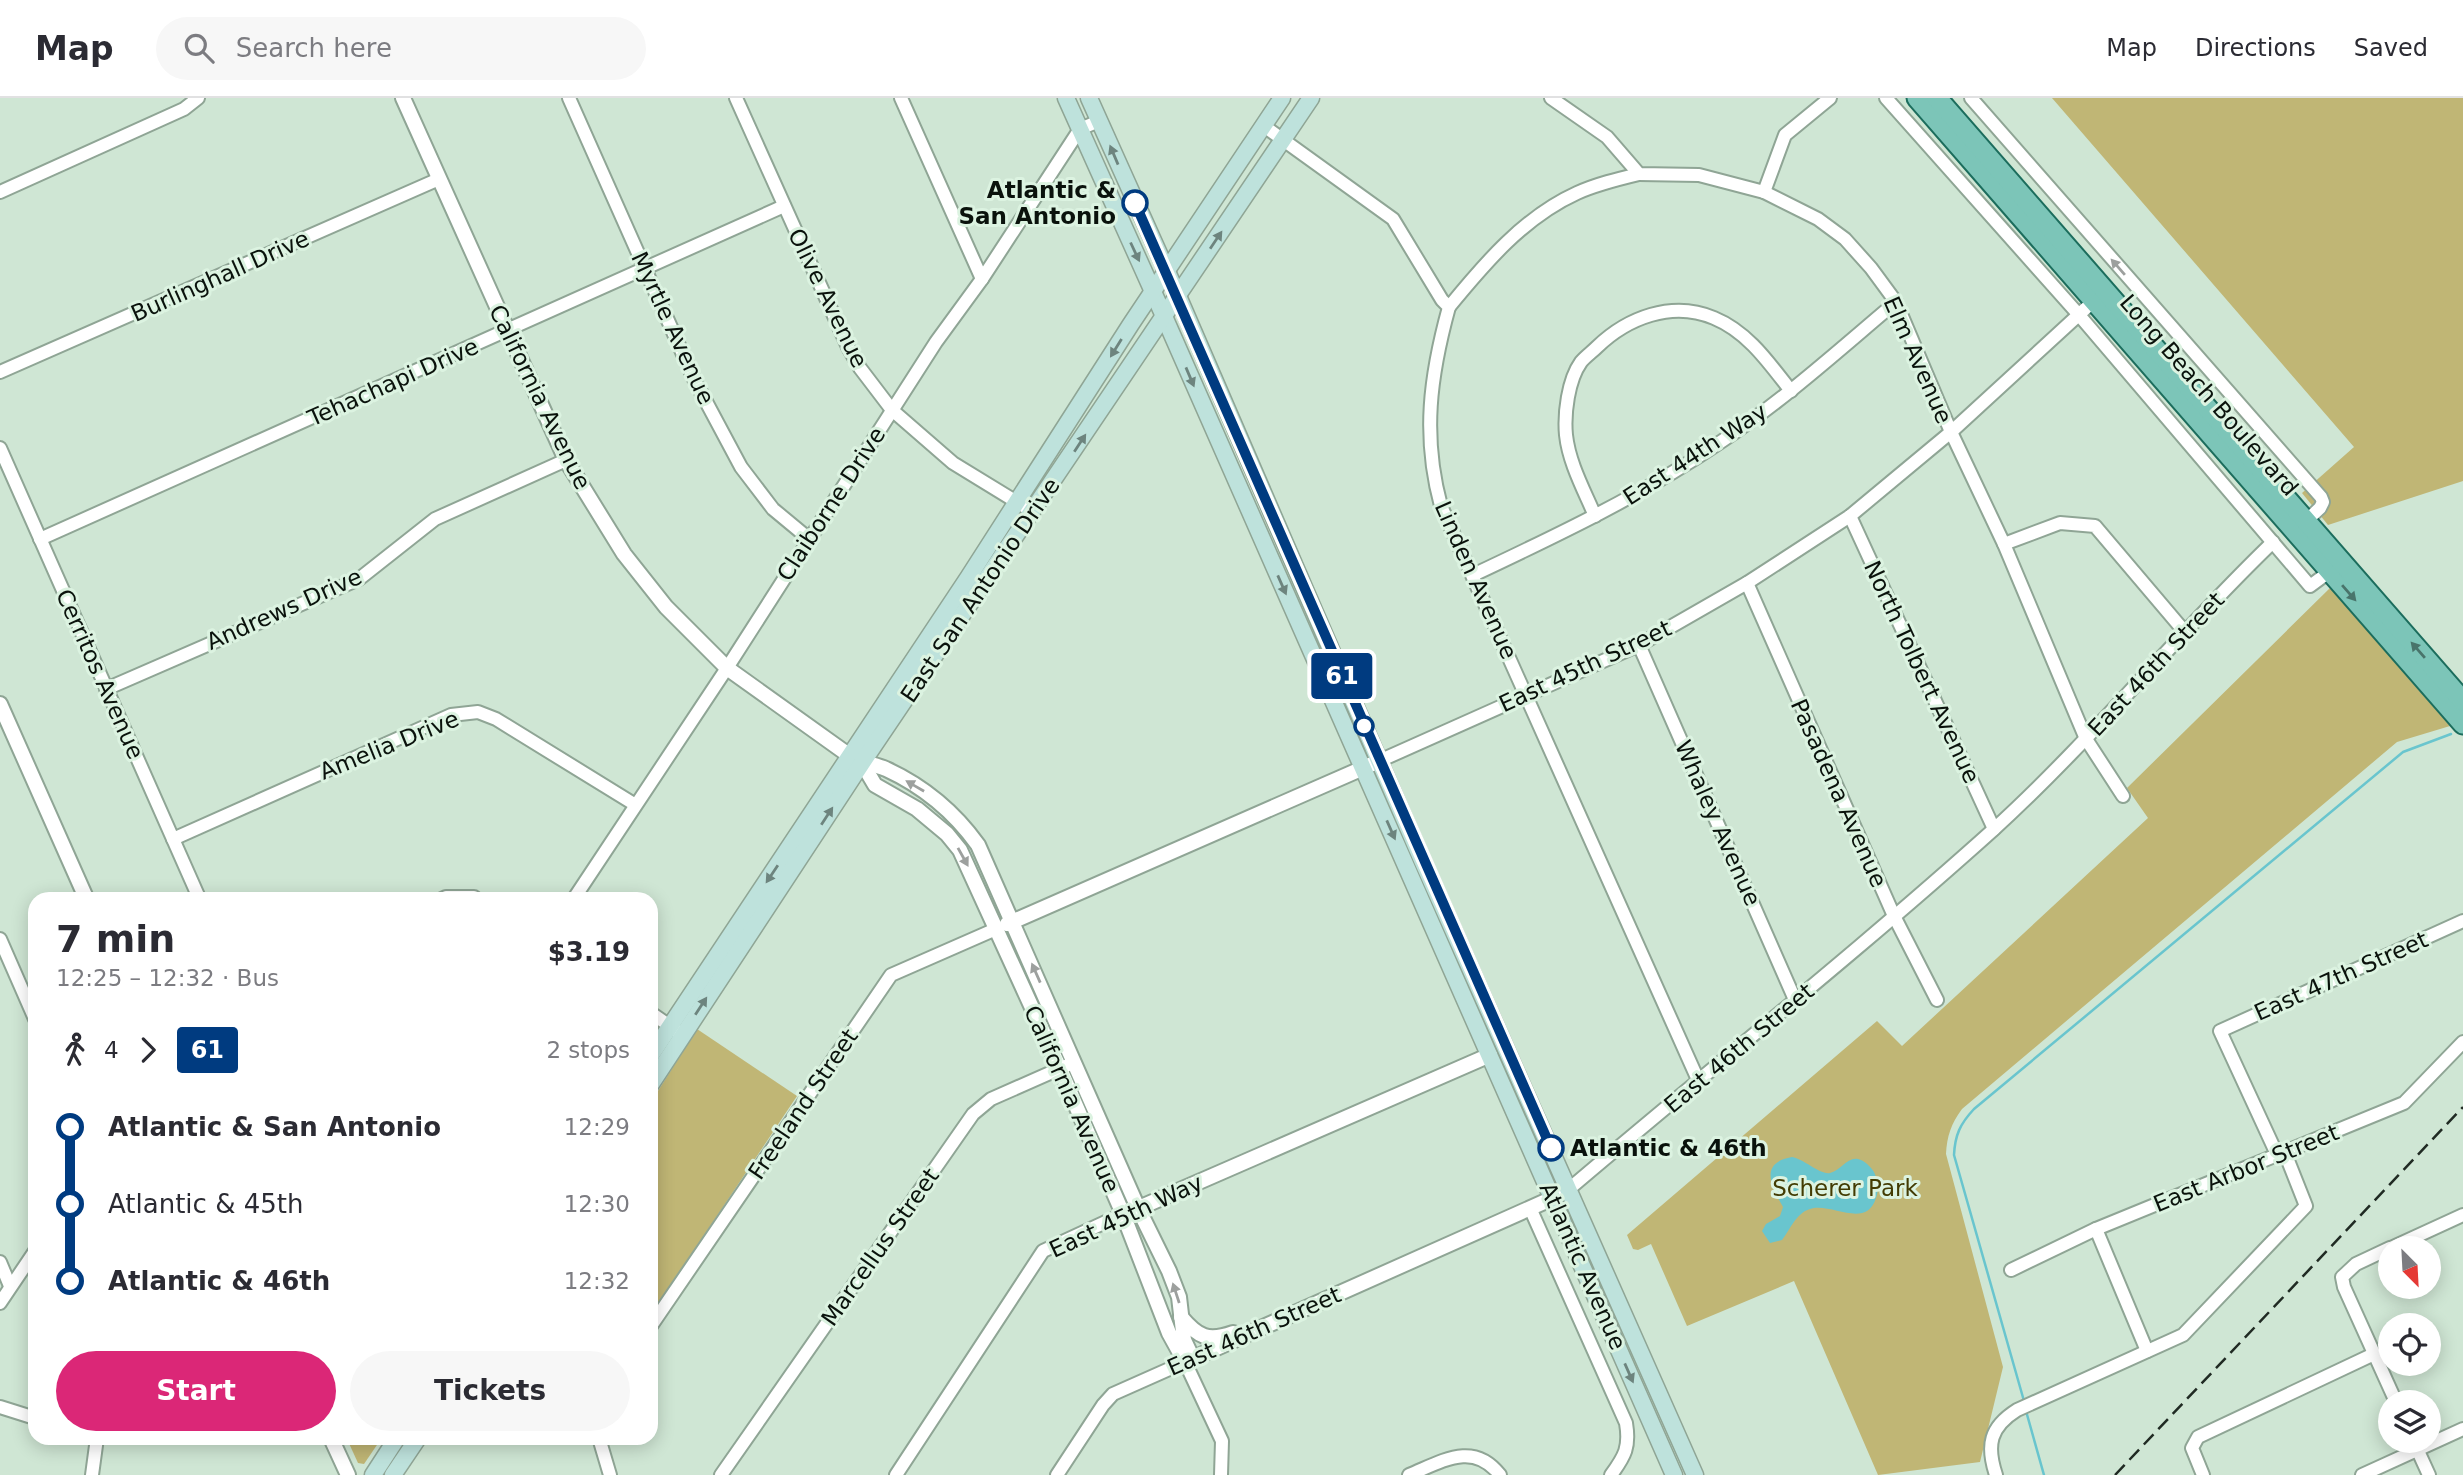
<!DOCTYPE html>
<meta charset="utf-8">
<style>
:root{--surface:#fff;--page:#f7f7f7;--text:#2b2b33;--muted:#7c7c81;--line:#e1e1e2;--accent:#db2777}
body{margin:0;font-family:"DejaVu Sans",sans-serif;background:var(--page);color:var(--text);height:100vh;display:flex;flex-direction:column;font-size:26px;white-space:nowrap}
*{box-sizing:border-box;margin:0}
p{font-size:23px;color:var(--muted)}
.icon{flex:none;width:38px;height:38px;fill:none;stroke:currentColor;stroke-width:2;stroke-linecap:round;stroke-linejoin:round}
.map{position:relative;flex:1;overflow:hidden}
.panel{position:absolute;left:28px;top:794px;width:630px;height:553px;display:flex;flex-direction:column;background:var(--surface);border-radius:21px;box-shadow:0 4px 18px #0003}
.panel>*{flex:none}
.badge{padding:0 14px;border-radius:5px;font-size:24px;line-height:46px}
.needle{width:46px;rotate:156deg}
.buttons{position:absolute;left:2378px;top:1138px;display:grid;gap:14px}
.buttons a{display:grid;place-items:center;width:63px;height:63px;border-radius:50%;background:var(--surface);box-shadow:0 4px 18px #0003;font-size:35px}
.map>.badge{position:absolute;translate:-50% -50%;box-shadow:0 0 0 4px #fff}
.legs{display:flex;align-items:center;gap:10px;height:77px;padding:0 28px;font-size:23px}
.legs p{margin-inline-start:auto}
.summary{display:flex;align-items:center;justify-content:space-between;height:119px;padding:0 28px}
h1{font-size:38px;font-weight:600;line-height:52px}
.cta{display:flex;gap:14px;margin-top:auto;padding:14px 28px}
.cta a{flex:1;height:80px;border-radius:42px;background:var(--accent);color:#fff;font-size:28px;font-weight:600;line-height:80px;text-align:center}
.cta a+a{background:var(--page);color:var(--text)}
ul{padding:0 28px;list-style:none}
li{display:flex;align-items:center;gap:24px;height:77px;font-size:26px}
li i{display:grid;place-items:center;width:10px;height:100%;margin:0 9px;background:currentColor}
li i::after{content:'';width:18px;height:18px;margin:-9px;border:5px solid;border-radius:50%;background:var(--surface)}
li p{margin-inline-start:auto}
li:first-child i{background:linear-gradient(#0000 50%,currentColor 0)}
li:last-child i{background:linear-gradient(currentColor 50%,#0000 0)}
header{display:flex;align-items:center;gap:42px;box-sizing:border-box;height:98px;padding:0 35px;background:var(--surface);border-bottom:2px solid var(--line)}
header strong{font-size:33px}
nav{display:flex;gap:38px;margin-inline-start:auto;font-size:24px}
.search{width:490px;height:63px;background:var(--page);display:flex;align-items:center;gap:18px;box-sizing:border-box;padding:0 24px;border-radius:38px;color:var(--muted);font-size:26px}
.map>svg:first-child{display:block}
.green{fill:#c0b675}
.water{fill:#69c5ce}
.lines{fill:none;stroke-linecap:round;stroke-linejoin:round}
.stream{stroke:#69c5ce;stroke-width:2.5}
.minor-casing{stroke:#8fa595;stroke-width:16}
.tertiary-casing{stroke:#8fa595;stroke-width:18}
.secondary-casing{stroke:#8fa595;stroke-width:19}
.primary-casing{stroke:#1c6d5d;stroke-width:23}
.minor{stroke:#fff;stroke-width:12}
.tertiary{stroke:#fff;stroke-width:14}
.secondary{stroke:#bee2dc;stroke-width:16}
.primary{stroke:#7cc5b8;stroke-width:19}
.rail{stroke:#202a23;stroke-width:2.5;stroke-dasharray:14 7;stroke-linecap:butt}
.oneway{fill:#6d847e}
.oneway2{fill:#9da09e}
.oneway3{fill:#49746b}
.line-1-casing{stroke:#fff;stroke-width:16}
.line-1{stroke:#003b80;stroke-width:10}
.stop-1-dot{fill:#fff;stroke:#003b80;stroke-width:3.5}
.labels{text-anchor:middle;dominant-baseline:central;stroke-width:6;stroke-linejoin:round;paint-order:stroke}
.stop-label{font-size:23px;font-weight:bold;fill:#0a120c;stroke:#dcf3e1;text-anchor:end}
.street-label{font-size:23px;fill:#0a120c;stroke:#dcf3e1}
.park-label{font-size:23px;fill:#433c03;stroke:#dcf3e1}
</style>
<header>
<strong>Map</strong>
<div class="search"><svg class="icon" aria-label="search" viewBox="0 0 24 24"><circle cx="10" cy="10" r="6"/><path d="M15 15l6 6"/></svg>Search here</div>
<nav><a>Map</a><a>Directions</a><a>Saved</a></nav>
</header>
<div class="map">
<svg width="2463" height="1377" viewBox="0 0 2463 1377">
<rect width="100%" height="100%" fill="#cfe6d4"/>
<!-- green -->
<g class="green">
<path d="M2052 0H2463V383L2328 427 2302 395 2354 349Z"/>
<path d="M2330 490 2450 628 2397 644 1962 1011C1951 1026 1947 1038 1946 1056L2003 1269 1980 1364 1878 1377 1794 1183 1687 1228 1651 1146 1638 1152 1633 1151 1627 1137 1877 923 1902 948 2148 720 2127 690Z"/>
<path d="M697 931 797 998 651 1217V1004Z"/>
<path d="M347 1341H381L364 1366 358 1365Z"/>
</g>
<!-- water -->
<path class="water" d="M1792 1059C1804 1061 1820 1077 1830 1075 1840 1073 1847 1059 1858 1061 1864 1062 1871 1069 1874 1074 1878 1082 1879 1092 1876 1100 1866 1132 1831 1104 1810 1111 1796 1115 1790 1132 1782 1142L1770 1145 1762 1133 1766 1126 1780 1118 1783 1109C1772 1089 1758 1065 1792 1059Z"/>
<g class="lines">
<!-- stream -->
<g class="stream">
<path d="M2024 1303 1954 1057C1955 1037 1960 1026 1974 1011L2403 654 2451 636"/>
<path d="M2026 1313 2044 1377"/>
</g>
<!-- minor casing -->
<g class="minor-casing">
<g id="minor">
<path d="M569 0 694 281 741 369 773 411 808 440"/>
<path d="M736 0 848 249 860 270 892 312 953 365 1033 414"/>
<path d="M901 0 982 181"/>
<path d="M1551 0 1607 39 1639 76 1699 77 1764 94 1818 121 1845 141 1871 170 1896 204 1951 334 2004 446 2086 641 2123 698"/>
<path d="M1886 0 2079 217 2310 488 2333 471"/>
<path d="M1971 0 2321 399 2323 404 2320 410 2306 423"/>
<path d="M1264 28 1393 121 1442 202 1449 209C1430 278 1422 338 1441 408L1699 984"/>
<path d="M0 94 184 11 198 0"/>
<path d="M1764 94 1785 37 1830 0"/>
<path d="M1449 209C1485 165 1524 119 1577 95 1597 86 1618 81 1639 76"/>
<path d="M0 274 439 81"/>
<path d="M0 350 200 802"/>
<path d="M1595 418C1584 392 1569 365 1566 337 1564 316 1568 282 1581 264 1585 259 1592 254 1597 249 1627 220 1672 202 1714 220 1748 234 1769 265 1791 293"/>
<path d="M1850 418 1994 731"/>
<path d="M40 441 784 108"/>
<path d="M2004 446 2060 425 2095 428 2184 533"/>
<path d="M1473 477C1558 437 1644 396 1722 343 1784 302 1839 252 1896 204"/>
<path d="M1747 485 1894 818 1937 902"/>
<path d="M1639 547 1796 904"/>
<path d="M106 591 359 481 435 421 566 362"/>
<path d="M1379 663 1639 547 1747 485 1850 418 1951 334 2097 200"/>
<path d="M173 741 451 617 478 614 496 621 634 706"/>
<path d="M440 802 446 799H474L477 802"/>
<path d="M573 802 727 570 936 244 982 181 1080 31 1099 23"/>
<path d="M0 841 35 921"/>
<path d="M651 915 677 933"/>
<path d="M1569 1091C1710 971 1855 856 1993 732 2092 642 2176 537 2273 444"/>
<path d="M1530 1110 1626 1325C1630 1349 1625 1358 1611 1377"/>
<path d="M2096 1131 2147 1253"/>
<path d="M2390 1150 2356 1166 2342 1179 2344 1189 2396 1304"/>
<path d="M2391 1150 2463 1117"/>
<path d="M0 1164 10 1188"/>
<path d="M2011 1172 2096 1131 2404 1005 2463 944"/>
<path d="M0 1205 35 1153"/>
<path d="M651 1228 891 877 996 831"/>
<path d="M0 1309 35 1320"/>
<path d="M599 1340 610 1377"/>
<path d="M2413 1342 2429 1377"/>
<path d="M92 1377 97 1340"/>
<path d="M721 1377 973 1016 991 1001 1068 967"/>
<path d="M896 1377 1043 1153 1123 1116"/>
<path d="M1057 1377 1103 1307 1113 1296 1185 1264 1222 1343 1221 1377"/>
<path d="M1409 1377C1441 1364 1473 1342 1500 1377"/>
<path d="M1996 1377C1986 1347 1990 1329 2017 1312L2183 1237 2306 1108 2285 1055 2274 1050 2220 933 2463 823"/>
<path d="M2203 1377 2192 1350 2198 1339 2374 1256"/>
<path d="M2362 1377 2463 1331"/>
</g>
</g>
<!-- tertiary casing -->
<g class="tertiary-casing">
<g id="tertiary">
<path d="M403 0 566 362 624 456 666 509 727 570 850 658C862 665 874 666 886 671 923 688 955 715 978 747L1138 1110 1169 1173 1179 1199 1184 1242 1193 1261"/>
<path d="M0 606 87 802"/>
<path d="M862 665 875 687 917 711 947 736 960 752 1060 971 1123 1116 1169 1235 1185 1264 1553 1100 1569 1091"/>
<path d="M1007 826 1379 663"/>
<path d="M1132 1113 1490 957"/>
<path d="M1181 1219C1198 1239 1208 1244 1233 1235"/>
<path d="M331 1340 348 1377"/>
</g>
</g>
<!-- secondary casing -->
<g class="secondary-casing">
<g id="secondary">
<path d="M1066 0 1163 216 1674 1377"/>
<path d="M1089 0 1178 198 1422 762 1695 1377"/>
<path d="M651 957 968 480 1131 226 1282 0"/>
<path d="M651 986 862 665 1311 0"/>
<path d="M373 1377 397 1340"/>
<path d="M393 1377 418 1340"/>
</g>
</g>
<!-- primary casing -->
<g class="primary-casing">
<g id="primary">
<path d="M1917 0 2463 626"/>
<path d="M1937 0 2463 603"/>
</g>
</g>
<!-- minor -->
<use href="#minor" class="minor"/>
<!-- tertiary -->
<use href="#tertiary" class="tertiary"/>
<!-- secondary -->
<use href="#secondary" class="secondary"/>
<!-- primary -->
<use href="#primary" class="primary"/>
<!-- rail -->
<path class="rail" d="M2115 1377 2463 1009"/>
</g>
<!-- one-way arrows -->
<defs><path id="oneway-solid" d="M-6-.8H1V-3.2L6.5 0L1 3.2V.8H-6Z" transform="scale(1.75)"/></defs>
<g class="oneway">
<use href="#oneway-solid" transform="translate(1114 57) rotate(-113)"/>
<use href="#oneway-solid" transform="translate(1216 142) rotate(-56)"/>
<use href="#oneway-solid" transform="translate(1135 154) rotate(65)"/>
<use href="#oneway-solid" transform="translate(1116 250) rotate(122)"/>
<use href="#oneway-solid" transform="translate(1190 279) rotate(67)"/>
<use href="#oneway-solid" transform="translate(1080 345) rotate(-57)"/>
<use href="#oneway-solid" transform="translate(1282 487) rotate(66)"/>
<use href="#oneway-solid" transform="translate(827 718) rotate(-57)"/>
<use href="#oneway-solid" transform="translate(1391 732) rotate(66)"/>
<use href="#oneway-solid" transform="translate(772 776) rotate(124)"/>
<use href="#oneway-solid" transform="translate(701 908) rotate(-57)"/>
<use href="#oneway-solid" transform="translate(1629 1275) rotate(66)"/>
</g>
<g class="oneway2">
<use href="#oneway-solid" transform="translate(2118 169) rotate(-131)"/>
<use href="#oneway-solid" transform="translate(915 688) rotate(-150)"/>
<use href="#oneway-solid" transform="translate(963 759) rotate(61)"/>
<use href="#oneway-solid" transform="translate(1036 875) rotate(-114)"/>
<use href="#oneway-solid" transform="translate(1176 1195) rotate(-108)"/>
</g>
<g class="oneway3">
<use href="#oneway-solid" transform="translate(2349 495) rotate(49)"/>
<use href="#oneway-solid" transform="translate(2418 552) rotate(-131)"/>
</g>
<g class="lines">
<!-- line-1 casing -->
<g class="line-1-casing">
<path id="line-1" d="M1135 105 1551 1050"/>
</g>
<!-- line-1 -->
<use href="#line-1" class="line-1"/>
</g>
<!-- markers -->
<g class="stop-1-dot">
<circle cx="1135" cy="105" r="12"/>
<circle cx="1364" cy="628" r="9"/>
<circle cx="1551" cy="1050" r="12"/>
</g>
<g class="labels">
<!-- stop labels -->
<g class="stop-label">
<text x="1116" y="92">Atlantic &amp;<tspan x="1116" dy="26">San Antonio</tspan></text>
<text x="1570" y="1050" text-anchor="start">Atlantic &amp; 46th</text>
</g>
<!-- street labels -->
<g class="street-label">
<text transform="translate(220 178) rotate(-24)">Burlinghall Drive</text>
<text transform="translate(828 200) rotate(64)">Olive Avenue</text>
<text transform="translate(673 230) rotate(65)">Myrtle Avenue</text>
<text transform="translate(1918 262) rotate(66)">Elm Avenue</text>
<text transform="translate(393 284) rotate(-24)">Tehachapi Drive</text>
<text transform="translate(2209 297) rotate(49)">Long Beach Boulevard</text>
<text transform="translate(540 299) rotate(64)">California Avenue</text>
<text transform="translate(1695 356) rotate(-33)">East 44th Way</text>
<text transform="translate(831 406) rotate(-57)">Claiborne Drive</text>
<text transform="translate(1476 482) rotate(66)">Linden Avenue</text>
<text transform="translate(980 492) rotate(-56)">East San Antonio Drive</text>
<text transform="translate(284 511) rotate(-24)">Andrews Drive</text>
<text transform="translate(2156 566) rotate(-47)">East 46th Street</text>
<text transform="translate(1585 568) rotate(-25)">East 45th Street</text>
<text transform="translate(1922 574) rotate(65)">North Tolbert Avenue</text>
<text transform="translate(100 576) rotate(66)">Cerritos Avenue</text>
<text transform="translate(389 647) rotate(-22)">Amelia Drive</text>
<text transform="translate(1839 695) rotate(66)">Pasadena Avenue</text>
<text transform="translate(1718 725) rotate(66)">Whaley Avenue</text>
<text transform="translate(2341 878) rotate(-24)">East 47th Street</text>
<text transform="translate(1739 950) rotate(-40)">East 46th Street</text>
<text transform="translate(1072 1001) rotate(66)">California Avenue</text>
<text transform="translate(803 1006) rotate(-56)">Freeland Street</text>
<text transform="translate(2246 1070) rotate(-22)">East Arbor Street</text>
<text transform="translate(1126 1118) rotate(-25)">East 45th Way</text>
<text transform="translate(880 1149) rotate(-55)">Marcellus Street</text>
<text transform="translate(1583 1168) rotate(66)">Atlantic Avenue</text>
<text transform="translate(1254 1233) rotate(-24)">East 46th Street</text>
</g>
<!-- park labels -->
<g class="park-label">
<text x="1845" y="1090">Scherer Park</text>
</g>
</g>
</svg>
<div class="buttons">
<a><svg class="needle" viewBox="-14 -14 28 28"><path d="M0-13l5 13h-10z" fill="#e53935"/><path d="M0 13l5-13h-10z" fill="#7c7c81"/></svg></a>
<a><svg class="icon" aria-label="locate" viewBox="0 0 24 24"><circle cx="12" cy="12" r="6"/><path d="M12 2v4M12 18v4M2 12h4M18 12h4"/></svg></a>
<a><svg class="icon" aria-label="layers" viewBox="0 0 24 24"><path d="M12 4l9 5-9 5-9-5zM3 14l9 5 9-5"/></svg></a>
</div>
<b class="badge" style="left:1342px;top:578px;background:#003b80;color:#fff">61</b>
<section class="panel">
<div class="summary"><div><h1>7 min</h1><p>12:25 – 12:32 · Bus</p></div><b>$3.19</b></div>
<div class="legs"><svg class="icon" aria-label="walk" viewBox="0 0 24 24"><circle cx="13" cy="4" r="2"/><path d="M13 8l-2 6 4 7M11 14l-3 7M7 12l3-4h3l4 4"/></svg>4<svg class="icon" aria-label="forward" viewBox="0 0 24 24"><path d="M9 5l7 7-7 7"/></svg><b class="badge" style="background:#003b80;color:#fff">61</b><p>2 stops</p></div>
<ul>
<li><i style="color:#003b80"></i><b>Atlantic &amp; San Antonio</b><p>12:29</p></li>
<li><i style="color:#003b80"></i><span>Atlantic &amp; 45th</span><p>12:30</p></li>
<li><i style="color:#003b80"></i><b>Atlantic &amp; 46th</b><p>12:32</p></li>
</ul>
<div class="cta"><a>Start</a><a>Tickets</a></div>
</section>
</div>
